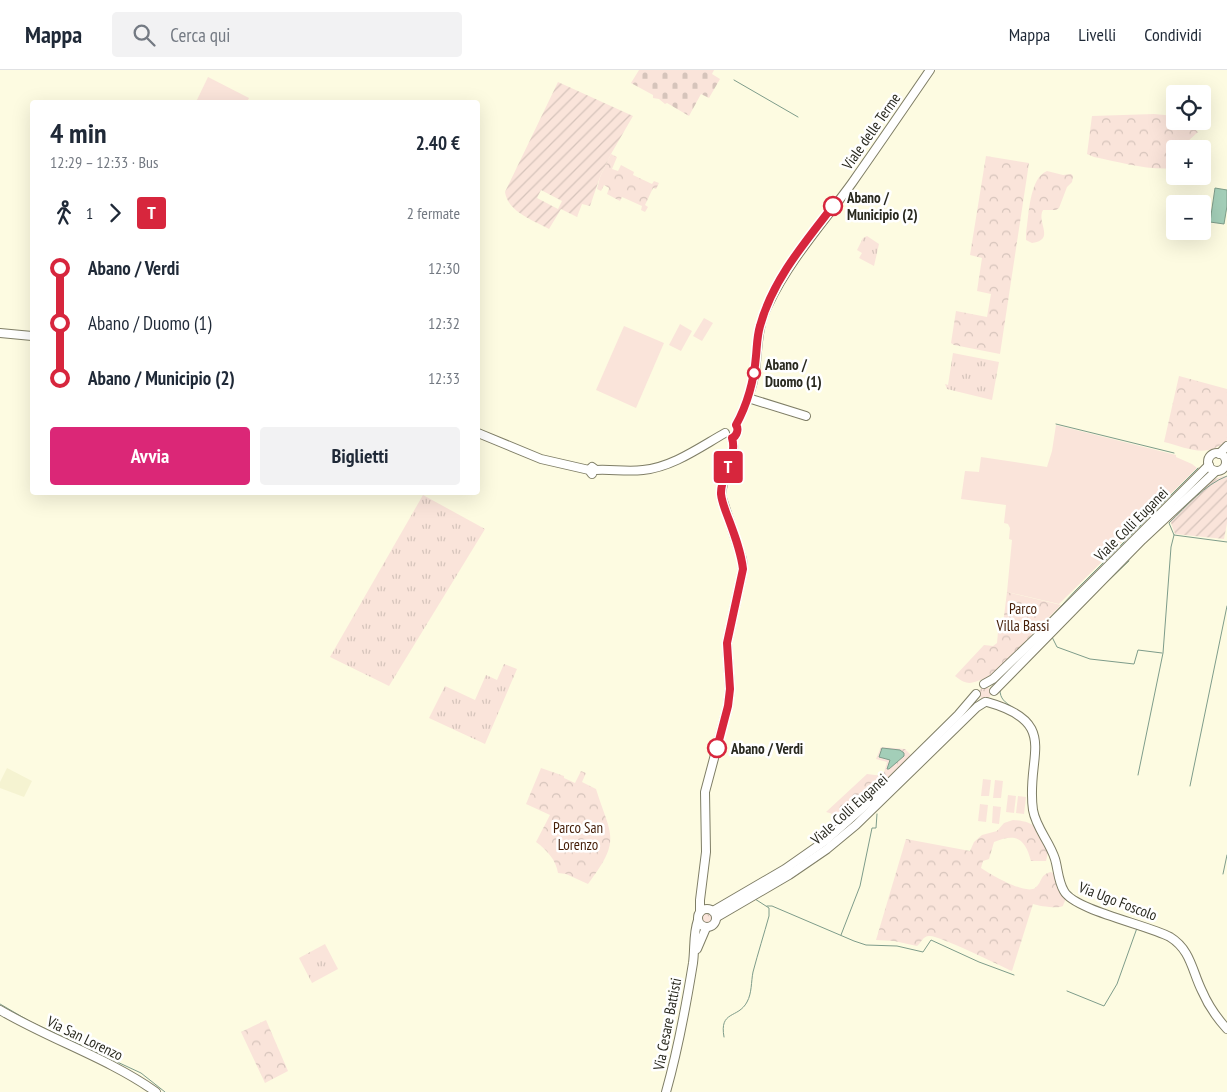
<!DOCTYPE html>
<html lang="it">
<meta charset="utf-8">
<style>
:root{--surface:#fff;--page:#f2f2f3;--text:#1f2937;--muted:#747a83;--line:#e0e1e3;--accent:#db2777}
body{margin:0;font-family:"PT Sans Narrow",sans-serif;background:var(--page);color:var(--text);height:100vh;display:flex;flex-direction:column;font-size:19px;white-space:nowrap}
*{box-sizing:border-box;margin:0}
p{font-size:16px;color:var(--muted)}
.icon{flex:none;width:28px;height:28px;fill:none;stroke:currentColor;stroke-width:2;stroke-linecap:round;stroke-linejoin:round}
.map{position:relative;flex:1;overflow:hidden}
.drawer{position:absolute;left:30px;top:30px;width:450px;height:395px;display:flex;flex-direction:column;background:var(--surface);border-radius:5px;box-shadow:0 5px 20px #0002}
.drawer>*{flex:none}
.badge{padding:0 10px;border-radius:4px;font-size:18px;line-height:32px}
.fabs{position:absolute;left:1166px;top:15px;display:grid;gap:10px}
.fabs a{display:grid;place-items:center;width:45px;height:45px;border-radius:5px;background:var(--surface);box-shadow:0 5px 20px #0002;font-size:25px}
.map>.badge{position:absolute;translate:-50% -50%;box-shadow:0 0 0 2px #fff}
.legs{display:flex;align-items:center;gap:8px;height:55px;padding:0 20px;font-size:16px}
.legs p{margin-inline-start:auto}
.summary{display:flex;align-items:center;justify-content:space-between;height:85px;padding:0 20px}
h1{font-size:28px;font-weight:700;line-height:38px}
.cta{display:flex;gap:10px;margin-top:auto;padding:10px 20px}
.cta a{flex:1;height:58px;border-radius:5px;background:var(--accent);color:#fff;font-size:20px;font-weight:700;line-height:58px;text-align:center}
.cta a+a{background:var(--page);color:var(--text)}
ul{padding:0 20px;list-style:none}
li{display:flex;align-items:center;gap:18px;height:55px;font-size:19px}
li i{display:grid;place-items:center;width:8px;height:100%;margin:0 6px;background:currentColor}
li i::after{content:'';width:12px;height:12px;margin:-6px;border:4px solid;border-radius:50%;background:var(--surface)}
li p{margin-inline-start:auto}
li:first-child i{background:linear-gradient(#0000 50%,currentColor 0)}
li:last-child i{background:linear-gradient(currentColor 50%,#0000 0)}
header{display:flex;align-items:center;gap:30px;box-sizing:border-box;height:70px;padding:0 25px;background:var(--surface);border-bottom:1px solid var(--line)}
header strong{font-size:24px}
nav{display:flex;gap:28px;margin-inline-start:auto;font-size:18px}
.search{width:350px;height:45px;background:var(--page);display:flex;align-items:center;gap:12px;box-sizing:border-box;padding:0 18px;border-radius:5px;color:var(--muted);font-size:19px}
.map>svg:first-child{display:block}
.built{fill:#f5f3d1}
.grass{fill:url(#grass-tufts)}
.forest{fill:url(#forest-crowns)}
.cemetery{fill:url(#cemetery-stones)}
.garden{fill:url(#garden-furrows);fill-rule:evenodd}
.pitch{fill:#fae4da}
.water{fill:#a3ceb8;stroke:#7e9c8a}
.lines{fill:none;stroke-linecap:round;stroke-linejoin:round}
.stream{stroke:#7e9c8a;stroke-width:1}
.secondary-casing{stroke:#7f7e66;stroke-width:10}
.secondary{stroke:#fff;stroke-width:8}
.line-1-casing{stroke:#fff;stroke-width:11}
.line-1{stroke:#d7263d;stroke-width:8}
.stop-1-dot{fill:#fff;stroke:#d7263d;stroke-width:2.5}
.labels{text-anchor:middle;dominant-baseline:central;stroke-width:5;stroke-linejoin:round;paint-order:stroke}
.street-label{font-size:15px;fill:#29291f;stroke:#fff}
.stop-label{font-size:15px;font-weight:bold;fill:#29291f;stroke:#fff;text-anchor:start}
.park-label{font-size:15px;fill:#441d07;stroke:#fff}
</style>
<header>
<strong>Mappa</strong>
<div class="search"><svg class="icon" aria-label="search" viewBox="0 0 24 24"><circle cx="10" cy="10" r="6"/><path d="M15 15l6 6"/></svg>Cerca qui</div>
<nav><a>Mappa</a><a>Livelli</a><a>Condividi</a></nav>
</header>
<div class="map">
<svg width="1227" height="1022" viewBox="0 0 1227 1022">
<defs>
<pattern id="grass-tufts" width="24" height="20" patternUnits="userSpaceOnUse" patternTransform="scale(1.25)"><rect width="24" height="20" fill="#fae4da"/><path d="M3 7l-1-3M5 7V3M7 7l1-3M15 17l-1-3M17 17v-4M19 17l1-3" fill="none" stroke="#d6c4bb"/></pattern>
<pattern id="forest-crowns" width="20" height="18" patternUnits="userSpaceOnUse" patternTransform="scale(1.25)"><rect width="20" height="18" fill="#fae4da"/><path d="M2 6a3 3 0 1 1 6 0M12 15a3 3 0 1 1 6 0" fill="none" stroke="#d6c4bb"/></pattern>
<pattern id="cemetery-stones" width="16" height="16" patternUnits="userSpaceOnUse" patternTransform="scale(1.25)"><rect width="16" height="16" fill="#fae4da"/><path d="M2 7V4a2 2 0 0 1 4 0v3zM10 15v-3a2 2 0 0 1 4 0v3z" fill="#d6c4bb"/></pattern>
<pattern id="garden-furrows" width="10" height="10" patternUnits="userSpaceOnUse" patternTransform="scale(1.25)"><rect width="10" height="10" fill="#fae4da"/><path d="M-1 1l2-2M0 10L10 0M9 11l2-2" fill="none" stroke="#d6c4bb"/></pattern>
</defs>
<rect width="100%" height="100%" fill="#fdfbe1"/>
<!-- built -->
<path class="built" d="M7 698 32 711 24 727 0 718V712Z"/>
<!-- grass -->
<g class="grass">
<path d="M867 166 879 174 874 196 859 188 862 183 857 180 863 168Z"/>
<path d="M953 283 999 292 992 330 947 319 945 314 948 315Z"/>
<path d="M423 425 485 459 389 616 330 587Z"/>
<path d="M504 594 517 599 485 674 429 648 445 616 475 630 486 605 497 610Z"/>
<circle cx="985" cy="623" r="6"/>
<circle cx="707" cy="848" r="7"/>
<path d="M325 874 338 899 312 913 299 888Z"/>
</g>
<!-- forest -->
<g class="forest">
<path d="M1154 44 1175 46V51H1186L1198 62 1187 72 1185 79H1175V98C1149 101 1120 92 1094 87L1087 84 1092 46Z"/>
<path d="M611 84 617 87 612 99 618 101 621 95 634 102 633 105 652 114 654 111 659 113 656 119 653 118 645 135 648 137 645 142 641 140 642 136 622 127 620 131 607 124 609 118 604 115 601 121 597 119 600 107Z"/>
<path d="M986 86 1029 93 1000 284 954 275 951 273 956 241 987 247 991 224 977 221 982 188 970 185Z"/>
<path d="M1047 101 1063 105 1071 104 1073 106 1072 112 1067 117 1059 138 1056 140H1043C1036 152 1056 170 1032 173L1026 170V163C1029 146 1029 108 1047 101Z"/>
<path d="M1179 306 1227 319V370C1207 389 1188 378 1164 372Z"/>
<path d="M1007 522 1061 535 989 608C973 610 971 619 955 606L984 575 993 576 997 573 998 562H1002Z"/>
<path d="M881 677 905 679 911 685 846 748 826 742 867 704 883 706 887 692 876 689Z"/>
<path d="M541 698 564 706V708L575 713 581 701 586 703 582 712 596 719C611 767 622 769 588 814L566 804 558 803C556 790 547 780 536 772L550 745 526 734Z"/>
<path d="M1013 750C1036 751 1038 759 1049 778L1046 791H1031C1025 768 1016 763 994 772L989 789 983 791 981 798C990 804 1025 825 1035 818 1043 812 1039 805 1051 802L1055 804 1066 828C1066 829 1063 835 1063 836 1058 839 1039 836 1033 834L1012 901C998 895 939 865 929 866 923 866 921 873 917 876L894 871 876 870 906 769 970 781 974 772 982 765 997 761 1004 753Z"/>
<path d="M266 950 288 1001 265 1013 241 962Z"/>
</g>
<!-- cemetery -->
<path class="cemetery" d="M639 0H714L712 4 720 9 709 28 701 24 689 46 667 33 665 34 659 29 653 28V25L631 13Z"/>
<!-- garden -->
<g class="garden">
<path d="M558 12 633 46 611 84 600 107 590 136 582 134 577 147 561 139 549 159C533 150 508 142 505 122ZM541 120 562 131 558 139 537 128Z"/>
<path d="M1224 406H1227V453L1224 469 1175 464 1170 450C1184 436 1205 410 1224 406Z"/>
</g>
<!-- pitch -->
<g class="pitch">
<path d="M208 7 249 28 247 32H196Z"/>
<path d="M704 248 713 253 702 271 693 266Z"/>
<path d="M680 254 692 261 681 281 669 275Z"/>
<path d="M624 256 664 273 636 338 596 320Z"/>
<path d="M1056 355 1176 385V387L1192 394 1197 398 1059 534 1007 522 1012 470 1009 469 1010 458 1008 454 1004 453 1006 435 961 429 965 401 979 402 981 387 1047 397 1052 381Z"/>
<path d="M983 709 991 710 989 726H981Z"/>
<path d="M995 710 1003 711 1001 728H993Z"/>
<path d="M1008 725 1016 726 1014 743 1006 742Z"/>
<path d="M1018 726 1026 727 1024 744 1016 743Z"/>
<path d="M980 734 988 735 986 752 978 751Z"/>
<path d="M993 736 1001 737 999 754 992 753Z"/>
<path d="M564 742 575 749 563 771 552 764Z"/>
</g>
<!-- water -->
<g class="water">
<path d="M1215 118 1227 120V136L1224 154 1210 152Z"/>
<path d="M882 678 900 680 904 683V686L889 699H887L890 690 879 687Z"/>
</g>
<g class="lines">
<!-- stream -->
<g class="stream">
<path d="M734 10 798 47"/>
<path d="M1056 354 1174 383"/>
<path d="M1227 406C1204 415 1187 436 1169 453L1174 465 1227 472"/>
<path d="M1085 533 1129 491"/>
<path d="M1051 547 1076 520 1198 398"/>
<path d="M1052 567 1057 577 1090 589 1134 594 1138 580 1162 583"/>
<path d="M1000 620C1000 629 1005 632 1012 637"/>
<path d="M1138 705 1163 583 1171 477 1174 465"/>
<path d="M1190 716 1227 536"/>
<path d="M1223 804 1227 785"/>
<path d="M767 836H772L854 871 866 875 897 876 923 882 931 870 979 892 1014 905"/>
<path d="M841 865 860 816 872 758H876L877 744"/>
<path d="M1067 921 1104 936 1117 914 1137 858"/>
<path d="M0 934 31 952 141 1003 165 1022"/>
<path d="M724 967C719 940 738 949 747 932 752 923 751 912 753 902 758 883 764 864 769 846V838L755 829"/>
</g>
<!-- secondary casing -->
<g class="secondary-casing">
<g id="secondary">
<path d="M0 263 32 266"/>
<path d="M748 328 806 346"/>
<path d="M736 355C745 338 752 320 755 301 758 278 757 256 768 235 790 189 823 153 852 113 878 76 904 38 930 0"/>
<path d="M478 363 541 389 589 400 592 404"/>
<circle cx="1217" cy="392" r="9"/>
<path d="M1219 384 1227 376"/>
<path d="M589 400 592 397 596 400C611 399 627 402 643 400 673 397 700 377 725 363"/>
<path d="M984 614 993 609 1039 565 1209 395"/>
<path d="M994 621 1142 470 1216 401"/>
<path d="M987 632C1062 653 1025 686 1033 740 1036 758 1050 772 1055 789 1058 799 1058 811 1064 821 1074 840 1148 855 1170 867 1191 880 1192 901 1202 921 1208 935 1217 948 1227 959"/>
<circle cx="707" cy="848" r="9"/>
<path d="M713 841 785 799 825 771 877 725 958 645 976 624"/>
<path d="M700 842V830L706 782 705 722 728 636 730 619 727 573 743 499 742 489 721 425C722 406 738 386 732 368"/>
<path d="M717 847 789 805 827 779 856 755 977 637 985 632"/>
<path d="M697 879 706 858"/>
<path d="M0 940C51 970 108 988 156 1022"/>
<path d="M666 1022C678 980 686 936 693 893 695 878 693 864 698 850"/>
</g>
</g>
<!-- secondary -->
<use href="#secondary" class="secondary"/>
</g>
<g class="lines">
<!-- line-1 casing -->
<g class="line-1-casing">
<path id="line-1" d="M717 678 728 636 730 619 727 573 743 499C741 482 735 466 729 450 726 442 722 433 721 424 720 405 738 387 732 368 737 366 739 359 736 355 748 333 754 310 756 286 757 276 757 266 760 256 772 211 805 172 833 136"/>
</g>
<!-- line-1 -->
<use href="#line-1" class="line-1"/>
</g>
<!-- markers -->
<g class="stop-1-dot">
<circle cx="833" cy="136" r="9"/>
<circle cx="754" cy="303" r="6"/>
<circle cx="717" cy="678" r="9"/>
</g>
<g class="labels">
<!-- street labels -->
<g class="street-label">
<text transform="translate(871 61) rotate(-55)">Viale delle Terme</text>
<text transform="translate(1131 454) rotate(-45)">Viale Colli Euganei</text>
<text transform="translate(849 739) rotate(-42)">Viale Colli Euganei</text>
<text transform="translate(1118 831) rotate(21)">Via Ugo Foscolo</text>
<text transform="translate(667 954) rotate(-79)">Via Cesare Battisti</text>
<text transform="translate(85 968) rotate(26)">Via San Lorenzo</text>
</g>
<!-- stop labels -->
<g class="stop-label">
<text x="847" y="127">Abano /<tspan x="847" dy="17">Municipio (2)</tspan></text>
<text x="765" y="294">Abano /<tspan x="765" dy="17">Duomo (1)</tspan></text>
<text x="731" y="678">Abano / Verdi</text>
</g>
<!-- park labels -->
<g class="park-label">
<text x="1023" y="538">Parco<tspan x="1023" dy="17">Villa Bassi</tspan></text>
<text x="578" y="757">Parco San<tspan x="578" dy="17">Lorenzo</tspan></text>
</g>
</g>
</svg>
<div class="fabs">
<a><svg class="icon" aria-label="locate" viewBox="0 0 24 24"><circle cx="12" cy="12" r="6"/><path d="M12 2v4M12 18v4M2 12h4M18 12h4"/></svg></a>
<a>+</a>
<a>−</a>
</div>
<b class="badge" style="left:728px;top:397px;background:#d7263d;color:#fff">T</b>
<section class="drawer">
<div class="summary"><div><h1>4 min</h1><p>12:29 – 12:33 · Bus</p></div><b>2.40 €</b></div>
<div class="legs"><svg class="icon" aria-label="walk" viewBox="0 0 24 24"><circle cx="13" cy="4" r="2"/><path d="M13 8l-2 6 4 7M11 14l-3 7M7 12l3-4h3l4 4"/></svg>1<svg class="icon" aria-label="forward" viewBox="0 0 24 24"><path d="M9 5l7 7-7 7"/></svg><b class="badge" style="background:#d7263d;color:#fff">T</b><p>2 fermate</p></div>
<ul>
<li><i style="color:#d7263d"></i><b>Abano / Verdi</b><p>12:30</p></li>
<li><i style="color:#d7263d"></i><span>Abano / Duomo (1)</span><p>12:32</p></li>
<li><i style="color:#d7263d"></i><b>Abano / Municipio (2)</b><p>12:33</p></li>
</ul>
<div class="cta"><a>Avvia</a><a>Biglietti</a></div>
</section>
</div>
